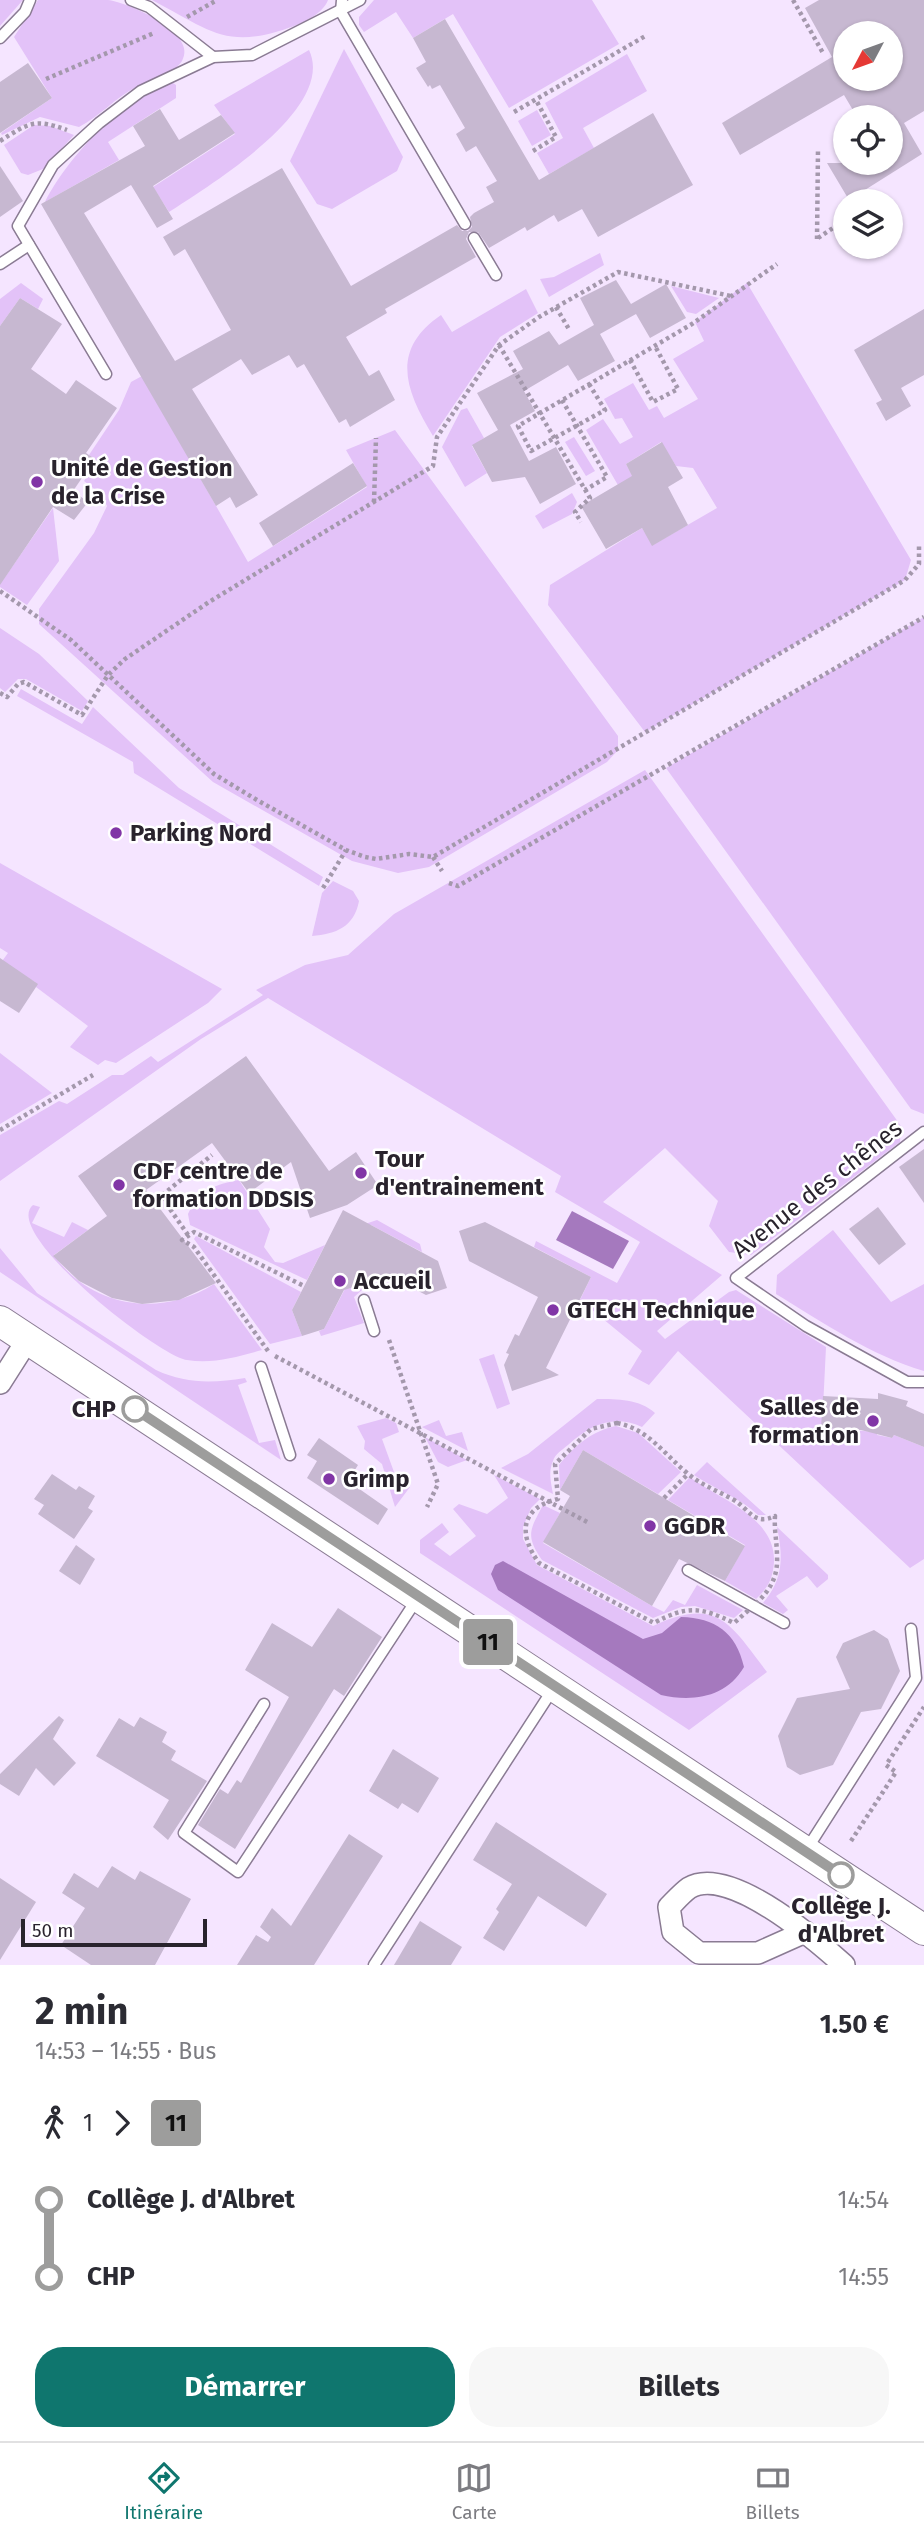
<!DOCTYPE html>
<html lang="fr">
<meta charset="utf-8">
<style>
:root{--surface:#fff;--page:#f7f7f7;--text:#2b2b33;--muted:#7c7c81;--line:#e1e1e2;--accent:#0f766e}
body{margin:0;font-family:"Fira Sans",sans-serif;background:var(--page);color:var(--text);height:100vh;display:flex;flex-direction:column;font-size:26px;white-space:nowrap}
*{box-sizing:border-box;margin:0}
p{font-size:23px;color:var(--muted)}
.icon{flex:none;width:38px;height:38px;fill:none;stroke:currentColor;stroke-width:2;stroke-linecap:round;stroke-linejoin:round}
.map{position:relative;height:1965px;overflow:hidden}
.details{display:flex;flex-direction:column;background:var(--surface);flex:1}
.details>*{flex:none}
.badge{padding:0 14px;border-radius:5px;font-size:24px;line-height:46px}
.needle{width:46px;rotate:229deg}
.tools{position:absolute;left:833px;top:21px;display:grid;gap:14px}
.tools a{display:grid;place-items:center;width:70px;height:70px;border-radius:50%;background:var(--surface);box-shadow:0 2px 5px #0004;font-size:35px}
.scale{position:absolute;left:21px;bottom:18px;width:186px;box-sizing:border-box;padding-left:7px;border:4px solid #29232d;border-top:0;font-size:19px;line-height:24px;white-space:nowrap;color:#29232d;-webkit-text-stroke:5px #fff;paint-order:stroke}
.map>.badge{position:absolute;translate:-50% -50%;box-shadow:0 0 0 4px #fff}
.legs{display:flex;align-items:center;gap:10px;height:77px;padding:0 35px;font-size:23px}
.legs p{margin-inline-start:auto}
.overview{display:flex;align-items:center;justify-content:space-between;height:119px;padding:0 35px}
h1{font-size:38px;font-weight:700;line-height:52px}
.cta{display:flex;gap:14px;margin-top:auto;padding:14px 35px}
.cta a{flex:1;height:80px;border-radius:28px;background:var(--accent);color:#fff;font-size:28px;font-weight:700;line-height:80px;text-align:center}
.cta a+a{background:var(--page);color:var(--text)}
ul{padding:0 35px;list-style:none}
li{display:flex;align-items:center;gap:24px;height:77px;font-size:26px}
li i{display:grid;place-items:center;width:10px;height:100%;margin:0 9px;background:currentColor}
li i::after{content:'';width:18px;height:18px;margin:-9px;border:5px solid;border-radius:50%;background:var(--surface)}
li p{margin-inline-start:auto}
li:first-child i{background:linear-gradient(#0000 50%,currentColor 0)}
li:last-child i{background:linear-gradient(currentColor 50%,#0000 0)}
.tab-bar{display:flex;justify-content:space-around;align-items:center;height:98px;border-top:2px solid var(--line);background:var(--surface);font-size:19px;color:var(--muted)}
.tab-bar a{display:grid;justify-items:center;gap:4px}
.tab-bar .on{color:var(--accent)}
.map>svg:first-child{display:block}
.green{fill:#e3c2f8}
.water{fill:#a579be}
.building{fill:#c7b8d1;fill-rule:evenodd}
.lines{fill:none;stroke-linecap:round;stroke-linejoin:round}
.service-casing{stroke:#8a7b93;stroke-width:13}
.minor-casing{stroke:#8a7b93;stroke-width:24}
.secondary-casing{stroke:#8a7b93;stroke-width:32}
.path{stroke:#a498ac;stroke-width:4.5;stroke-dasharray:3.5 3.5;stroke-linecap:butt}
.service{stroke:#fff;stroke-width:10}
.minor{stroke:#fff;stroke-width:21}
.secondary{stroke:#fff;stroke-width:30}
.line-1-casing{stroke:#fff;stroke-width:16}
.line-1{stroke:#9d9d9c;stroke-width:10}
.poi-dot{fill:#8135a6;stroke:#fff;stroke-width:2.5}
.stop-1-dot{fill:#fff;stroke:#9d9d9c;stroke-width:3.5}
.labels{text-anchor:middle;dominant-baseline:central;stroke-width:5;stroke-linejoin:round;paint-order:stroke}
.poi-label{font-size:24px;font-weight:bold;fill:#29232d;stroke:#fff;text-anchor:start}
.street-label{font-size:24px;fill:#29232d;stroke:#fff}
.stop-label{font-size:24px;font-weight:bold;fill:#29232d;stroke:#fff;text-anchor:end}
</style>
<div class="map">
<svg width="924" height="1965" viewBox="0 0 924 1965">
<rect width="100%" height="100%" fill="#f5e5ff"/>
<!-- green -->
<g class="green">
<path d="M0 0H23L0 26Z"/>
<path d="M38 0C61 0 86 0 108 0 129 3 199 33 182 61 174 74 149 80 136 87 115 98 99 117 79 127L40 117 2 135 1 133 52 98 14 37Z"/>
<path d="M152 0H328C323 13 307 21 294 26 227 51 211 31 152 0Z"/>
<path d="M374 0H592L619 44 509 108 453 14 413 38 396 12 364 32 359 25V17Z"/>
<path d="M344 49 403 157 397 171 332 209 317 204 290 161Z"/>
<path d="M309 50C337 109 208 186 169 212L153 187 235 134 214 105Z"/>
<path d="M627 54 647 91 583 128 594 148 549 174 537 153 563 138 545 103Z"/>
<path d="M173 83 176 85V98L108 142 119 160 45 202C67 158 124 96 173 83Z"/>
<path d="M537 110 551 135 532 146 518 121Z"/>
<path d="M34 125 50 126 74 135 43 169 28 175 21 173 4 145Z"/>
<path d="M600 253 604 265 549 297 540 279 554 277Z"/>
<path d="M21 283 43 299 38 309 20 298 0 326V299Z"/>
<path d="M747 283 911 560 905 580 645 732 548 605 550 585 642 528 653 545 717 508 693 468 676 466 661 442 626 464 640 491 626 499 586 430 603 419 620 444 633 437 622 418 615 419 604 399 633 383 649 410 657 406 664 418 698 399 673 359 704 341 695 322Z"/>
<path d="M671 286 719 298 696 314 687 312Z"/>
<path d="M526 289 538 313 500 337 433 436C405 390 390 350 441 315L452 332Z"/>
<path d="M142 376 248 562 367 487 346 450 395 430 618 736V750L607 762 429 867 398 873 352 861 213 782 39 624V609L94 533 107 506 101 494 84 481 97 461 89 455 119 410 131 382Z"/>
<path d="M467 408 484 438 472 446 487 473 465 487 442 447 461 410Z"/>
<path d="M574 437 595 471 586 476 565 442Z"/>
<path d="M572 493 577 502 572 514 543 529 535 516Z"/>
<path d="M53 508 59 561 27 605 0 587V578L3 580Z"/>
<path d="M924 617V1114L911 1109 666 768Z"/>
<path d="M0 628 39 654 88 701 82 711 26 679H18L5 692 0 688Z"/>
<path d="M21 689 82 724 93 707 179 788 323 877 319 886 134 773 133 762 17 696Z"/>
<path d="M645 770 901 1126 900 1142 751 1255 729 1252 709 1226 718 1201 665 1148 603 1202 722 1275 657 1331 665 1339 729 1292 736 1290 826 1347 822 1428 877 1432V1435L892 1438 894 1435 924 1447V1559L910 1568 678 1351 649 1385 628 1374 642 1351 580 1300 591 1277 534 1247 536 1241 617 1283 640 1242 555 1192 561 1176 268 998 201 1039 0 1181V1135L59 1101 67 1104 112 1075H123L151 1056 158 1062 263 995 256 990 305 965 348 955 394 914Z"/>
<path d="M0 863 222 989 208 1003 116 1063 105 1060 98 1065 70 1047 88 1026 36 987 35 982 0 964 8 953 0 948Z"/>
<path d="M333 881 353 891 359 901C354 927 336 934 312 936L322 893Z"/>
<path d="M0 1053 52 1093 0 1124Z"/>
<path d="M239 1180 270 1229 264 1247 275 1262 283 1263 325 1245 307 1280 190 1225 188 1214C199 1191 215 1184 239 1180Z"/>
<path d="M33 1205 40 1207 32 1223 64 1237 72 1222 88 1230 54 1255C91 1308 161 1318 214 1284L262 1350C237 1357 213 1364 187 1360 158 1356 0 1232 33 1205Z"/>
<path d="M377 1220 420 1244 422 1252 371 1225 350 1229Z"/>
<path d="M833 1230 891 1302 924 1284V1371C872 1356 822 1322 776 1294L777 1275Z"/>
<path d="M196 1236 301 1292 292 1310 302 1336 270 1344 194 1239Z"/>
<path d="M0 1248 37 1293 156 1370C186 1384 213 1383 245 1378L247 1382 238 1385 259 1443 275 1440 281 1460 0 1272Z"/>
<path d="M361 1285 362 1290 354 1297 364 1323 321 1336 319 1331 324 1329 346 1287Z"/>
<path d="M494 1354 510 1404 497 1409 479 1359Z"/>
<path d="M597 1399C617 1399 640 1399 655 1413L642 1427C612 1414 591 1425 568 1445 562 1450 555 1454 553 1461 548 1472 551 1483 553 1494L501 1468 528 1454Z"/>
<path d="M386 1418 396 1423 399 1432 382 1439 398 1483 410 1487 395 1507 382 1464 364 1449 365 1441 357 1426Z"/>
<path d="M439 1420 446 1436 462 1432 468 1451 422 1427Z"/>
<path d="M616 1426 638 1433 681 1472 658 1494 583 1450 560 1490 559 1465C575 1445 592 1431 616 1426Z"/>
<path d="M425 1437 467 1460 448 1467 438 1462Z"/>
<path d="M707 1462 766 1515H758C739 1497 716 1490 694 1475Z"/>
<path d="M494 1475 540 1499 531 1508 523 1527V1539L537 1565 653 1626C718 1596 730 1624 767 1672L689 1730 420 1553V1540L442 1523 449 1532 434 1544 450 1556 476 1536 453 1509 459 1504 487 1514 508 1498Z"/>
<path d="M690 1477C720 1500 776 1517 774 1562 773 1578 768 1588 756 1599L725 1581 745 1545 668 1500Z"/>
<path d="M543 1505 560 1513 543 1543 652 1606 664 1612 673 1600 685 1605 697 1585 743 1610 734 1618 695 1606 681 1607 653 1618 542 1560C525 1535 530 1530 543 1505Z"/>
<path d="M777 1527 828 1575V1579L817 1588 807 1576 776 1596 788 1610 783 1614 763 1603C784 1579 783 1556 777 1527Z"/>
</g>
<!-- water -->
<g class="water">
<path d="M572 1211 629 1241 613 1269 556 1240Z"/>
<path d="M503 1561 643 1639 662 1633 681 1617C715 1618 736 1632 744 1667 726 1698 692 1702 661 1695L498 1590 491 1574 495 1565Z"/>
</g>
<!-- building -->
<g class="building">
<path d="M819 0H924V111L904 123 922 154 849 200 827 163H891V117H857L844 95 740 155 722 123 832 57 805 8ZM845 33H891V79H845Z"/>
<path d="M445 19 539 180 653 113 693 185 598 237 582 209 558 222 554 215 527 231 525 227 489 248 478 232H469L466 239 476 257 385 309 387 313 346 337 369 376 379 370 395 400 350 427 346 419 339 423 304 364 297 368 289 355 252 375 241 359 192 389 258 495 236 508 230 497 216 506 41 204 145 146 133 126 160 109 179 140 221 115 235 133 153 186 173 219 157 228 131 185 84 213 175 361 231 330 185 249 174 256 163 237 282 168 351 286 457 225 462 231H468L472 227 470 217 474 213 494 202 486 187 497 181 476 146 466 152 456 134 465 128 440 85 432 89 430 85 428 87 416 68 426 62 413 38Z"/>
<path d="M28 63 52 98 0 133V82Z"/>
<path d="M0 166 23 201 0 217Z"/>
<path d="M616 280 631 304 666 284 686 318 650 338 636 314 600 334 615 361 578 381 568 365 524 391 535 411 510 425 529 461 556 447 576 484 540 504 525 477 492 482 472 445 498 430 477 393 523 369 513 351 549 331 559 345 594 325 580 298Z"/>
<path d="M20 298 62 324 31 369 66 394 76 380 117 408 86 453 95 459 73 491 88 502 74 520 53 507 0 585V326Z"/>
<path d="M924 309V375L901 388 911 406 886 421 876 403 882 400 854 350Z"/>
<path d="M662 442 683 478 668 487 688 525 652 546 642 528 606 549 581 506 632 476 626 464Z"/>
<path d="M353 463 367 486 273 546 259 523Z"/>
<path d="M0 958 38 984 19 1013 0 1001Z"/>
<path d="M246 1056 329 1171 356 1152 378 1185 347 1205 310 1218 291 1162 249 1193 212 1143 146 1190 216 1283 179 1300 142 1304 112 1298 79 1281 53 1256 107 1216 78 1176Z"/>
<path d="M924 1149V1203L899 1167Z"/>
<path d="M878 1207 906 1244 879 1265 849 1229Z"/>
<path d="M343 1210 438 1261 447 1288 426 1295 389 1276 344 1290 324 1329 302 1336 292 1310Z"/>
<path d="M485 1222 591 1277 546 1368 559 1375 512 1391 504 1365 509 1354 506 1353 515 1334 519 1336 538 1297 469 1261 459 1231Z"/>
<path d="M878 1393 908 1401 906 1406 924 1414V1447L894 1435 892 1438 861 1430 821 1428 823 1396 878 1399Z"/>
<path d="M319 1438 358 1465 348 1481 388 1509 378 1525 307 1478 317 1461 307 1455Z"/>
<path d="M583 1450 745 1546 725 1581 679 1559 652 1606 543 1542 570 1496 560 1490Z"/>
<path d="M52 1474 76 1490 79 1486 95 1496 88 1508 93 1511 74 1539 38 1514 44 1505 34 1499Z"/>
<path d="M76 1545 95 1559 80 1585 59 1571Z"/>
<path d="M338 1608 382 1637 344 1696 334 1689 235 1849 198 1825 220 1789 228 1794 237 1780 241 1783 289 1697 245 1670 272 1623 312 1647Z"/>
<path d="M874 1630 888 1639 900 1671 881 1709 861 1712 833 1765 800 1775 787 1767 778 1736 797 1698 850 1689 836 1657 843 1643Z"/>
<path d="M59 1716 64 1720 53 1739 76 1763 54 1786 36 1768 19 1796 0 1784V1774Z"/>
<path d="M140 1717 167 1732 162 1742 176 1751 171 1760 207 1781 168 1840 153 1827 169 1800 96 1756 119 1718 134 1727Z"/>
<path d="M393 1749 439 1778 418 1813 402 1803 398 1809 369 1791Z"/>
<path d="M496 1822 607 1894 586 1927 538 1896 504 1951 483 1938 499 1912 496 1909 512 1884 473 1860Z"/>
<path d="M349 1834 383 1856 314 1965H237L256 1935 268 1942 271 1937 260 1927 272 1908 291 1926Z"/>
<path d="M112 1866 135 1880 140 1871 191 1899 155 1965H91L61 1945 85 1908 62 1893 74 1873 98 1888Z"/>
<path d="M0 1878 36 1902 0 1960Z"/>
<path d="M420 1921 462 1947 451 1965H394Z"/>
</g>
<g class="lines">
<!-- service casing -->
<g class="service-casing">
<g id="service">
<path d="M131 0 149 7 213 57"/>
<path d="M342 0 341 12 465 224"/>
<path d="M0 38 25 12 30 0"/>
<path d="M474 238 496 275"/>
<path d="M0 264 29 245"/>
<path d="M106 374 18 226 53 165 99 123 141 91 213 57 252 55 360 0"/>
<path d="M924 1132 736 1278 806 1326 907 1382H924"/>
<path d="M364 1300 374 1331"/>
<path d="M261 1367 290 1455"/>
<path d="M688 1570 784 1623"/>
<path d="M264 1704 184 1833 238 1872 417 1599"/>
<path d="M807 1849 916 1678 911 1629"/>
<path d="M374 1965 553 1689"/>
</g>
</g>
<!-- minor casing -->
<g class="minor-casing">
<g id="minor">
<path d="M0 1383 28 1339"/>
<path d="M805 1932 758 1953H699L673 1932 669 1907C675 1901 682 1893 689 1888 729 1864 816 1940 844 1965"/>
</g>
</g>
<!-- secondary casing -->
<g class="secondary-casing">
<path id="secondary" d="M0 1321 924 1930"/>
</g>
<!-- path -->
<g class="path">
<path d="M793 0 823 53"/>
<path d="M187 17 217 0"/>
<path d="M46 79 154 33"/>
<path d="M514 112 647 35"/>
<path d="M0 141C29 123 34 118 67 130"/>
<path d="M533 151 556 137 536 100"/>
<path d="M873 201 882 195"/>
<path d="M818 238 845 220"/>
<path d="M817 239 818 149"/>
<path d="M556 307 570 331"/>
<path d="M499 345 590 498 575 512 581 522"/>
<path d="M630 360 653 402 678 389 655 346"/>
<path d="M589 384 605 410 531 451 518 426 692 324 777 264"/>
<path d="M562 400 607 477 585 490"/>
<path d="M374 502 376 438"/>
<path d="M0 591 71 640 214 774 257 800 346 850 365 857 376 859 409 854 433 857 905 580 919 564V546"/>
<path d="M0 693 7 697 18 684 24 682 82 715 108 675 125 659 209 602 433 466 437 437 499 345 539 317 618 272 731 296"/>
<path d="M433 857 442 871"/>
<path d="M449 883 458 886 924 617"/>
<path d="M323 888 346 850"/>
<path d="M0 1130 93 1075"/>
<path d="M188 1235 161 1196 212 1155"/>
<path d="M389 1340 438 1484 427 1507"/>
<path d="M268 1351 194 1247 182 1240 194 1232 304 1286"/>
<path d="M275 1356 589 1523"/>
<path d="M617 1423C648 1429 663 1453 687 1473 701 1485 718 1491 734 1500 750 1510 754 1526 775 1516 774 1530 777 1542 777 1556 779 1589 756 1603 734 1623 701 1607 687 1605 654 1623L539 1563C518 1534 520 1508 558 1499L555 1464 591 1429Z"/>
<path d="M664 1498 688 1474"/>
<path d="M851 1841 896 1772 886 1765 924 1707"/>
<path d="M838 1930 850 1911"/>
</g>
<!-- service -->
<use href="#service" class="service"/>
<!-- minor -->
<use href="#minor" class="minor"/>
<!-- secondary -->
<use href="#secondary" class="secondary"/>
</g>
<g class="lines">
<!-- line-1 casing -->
<g class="line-1-casing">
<path id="line-1" d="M135 1409 841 1875"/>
</g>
<!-- line-1 -->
<use href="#line-1" class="line-1"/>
</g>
<!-- markers -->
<g class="poi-dot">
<circle cx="37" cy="482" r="7"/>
<circle cx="116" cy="833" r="7"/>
<circle cx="361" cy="1173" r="7"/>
<circle cx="119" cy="1185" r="7"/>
<circle cx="340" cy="1281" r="7"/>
<circle cx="553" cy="1310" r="7"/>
<circle cx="873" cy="1421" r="7"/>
<circle cx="329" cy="1479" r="7"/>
<circle cx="650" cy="1526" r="7"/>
</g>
<g class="stop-1-dot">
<circle cx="135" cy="1409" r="12"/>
<circle cx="841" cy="1875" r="12"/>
</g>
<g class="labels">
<!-- poi labels -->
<g class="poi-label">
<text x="51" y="468">Unité de Gestion<tspan x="51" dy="28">de la Crise</tspan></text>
<text x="130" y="833">Parking Nord</text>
<text x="375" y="1159">Tour<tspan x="375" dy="28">d'entrainement</tspan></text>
<text x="133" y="1171">CDF centre de<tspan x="133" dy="28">formation DDSIS</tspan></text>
<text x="354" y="1281">Accueil</text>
<text x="567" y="1310">GTECH Technique</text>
<text x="859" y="1407" text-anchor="end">Salles de<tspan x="859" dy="28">formation</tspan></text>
<text x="343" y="1479">Grimp</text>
<text x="664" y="1526">GGDR</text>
</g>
<!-- street labels -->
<g class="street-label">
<text transform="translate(817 1189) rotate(-38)">Avenue des chênes</text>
</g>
<!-- stop labels -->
<g class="stop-label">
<text x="116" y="1409">CHP</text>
<text x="841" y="1906" text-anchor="middle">Collège J.<tspan x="841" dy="28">d'Albret</tspan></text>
</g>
</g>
</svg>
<div class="tools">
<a><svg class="needle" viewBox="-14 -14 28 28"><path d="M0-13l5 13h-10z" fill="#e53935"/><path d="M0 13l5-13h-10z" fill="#7c7c81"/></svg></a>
<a><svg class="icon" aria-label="locate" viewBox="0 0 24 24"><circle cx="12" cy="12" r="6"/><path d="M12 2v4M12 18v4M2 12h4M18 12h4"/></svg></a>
<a><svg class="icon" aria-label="layers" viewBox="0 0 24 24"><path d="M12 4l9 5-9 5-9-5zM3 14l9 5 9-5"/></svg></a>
</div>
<div class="scale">50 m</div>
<b class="badge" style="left:488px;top:1642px;background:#9d9d9c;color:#111">11</b>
</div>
<section class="details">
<div class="overview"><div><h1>2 min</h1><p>14:53 – 14:55 · Bus</p></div><b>1.50 €</b></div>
<div class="legs"><svg class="icon" aria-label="walk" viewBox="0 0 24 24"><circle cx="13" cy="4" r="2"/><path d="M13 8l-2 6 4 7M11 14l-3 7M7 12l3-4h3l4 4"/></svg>1<svg class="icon" aria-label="forward" viewBox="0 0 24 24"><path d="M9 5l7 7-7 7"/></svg><b class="badge" style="background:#9d9d9c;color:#111">11</b></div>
<ul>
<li><i style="color:#9d9d9c"></i><b>Collège J. d'Albret</b><p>14:54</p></li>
<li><i style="color:#9d9d9c"></i><b>CHP</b><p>14:55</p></li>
</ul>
<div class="cta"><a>Démarrer</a><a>Billets</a></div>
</section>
<nav class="tab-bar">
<a class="on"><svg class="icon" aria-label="directions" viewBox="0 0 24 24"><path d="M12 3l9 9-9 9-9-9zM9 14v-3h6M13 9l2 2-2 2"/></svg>Itinéraire</a>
<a><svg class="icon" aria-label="map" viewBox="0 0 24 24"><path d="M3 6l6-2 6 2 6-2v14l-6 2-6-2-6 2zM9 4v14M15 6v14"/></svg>Carte</a>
<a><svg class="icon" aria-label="tickets" viewBox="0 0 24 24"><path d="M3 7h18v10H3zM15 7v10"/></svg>Billets</a>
</nav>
